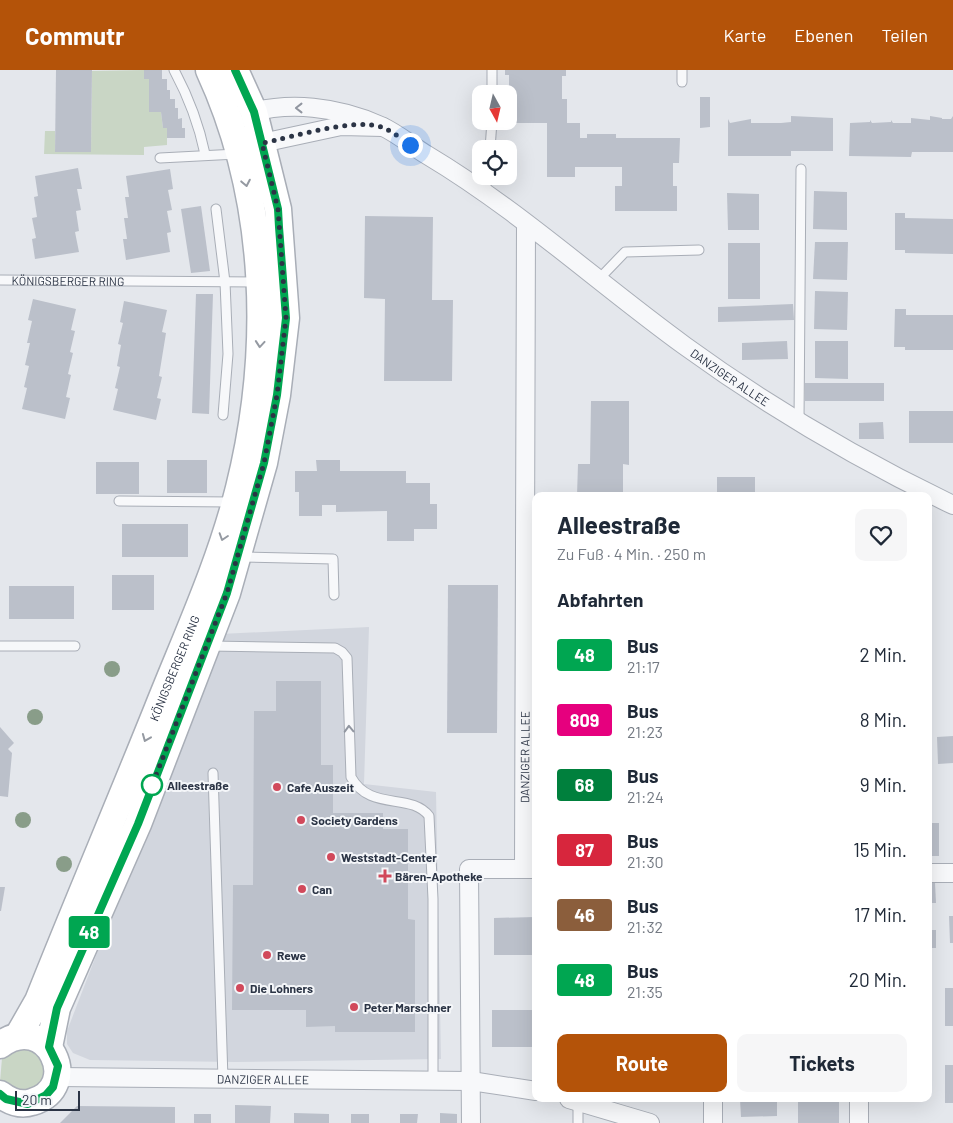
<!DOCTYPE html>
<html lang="de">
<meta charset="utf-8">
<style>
:root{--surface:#fff;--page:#f6f6f7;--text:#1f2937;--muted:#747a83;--accent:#b45309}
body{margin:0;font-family:Barlow,sans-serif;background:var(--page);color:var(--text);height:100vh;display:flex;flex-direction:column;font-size:19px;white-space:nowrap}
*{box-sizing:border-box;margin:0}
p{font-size:16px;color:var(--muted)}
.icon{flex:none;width:28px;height:28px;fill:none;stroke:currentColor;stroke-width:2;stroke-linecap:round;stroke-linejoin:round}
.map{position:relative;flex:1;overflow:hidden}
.panel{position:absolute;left:532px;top:422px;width:400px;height:610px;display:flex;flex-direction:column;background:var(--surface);border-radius:10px;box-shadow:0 5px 20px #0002}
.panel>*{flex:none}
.badge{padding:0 10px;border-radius:4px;font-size:18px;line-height:32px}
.needle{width:32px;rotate:172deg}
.controls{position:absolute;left:472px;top:15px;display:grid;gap:10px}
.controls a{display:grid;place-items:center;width:45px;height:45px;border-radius:10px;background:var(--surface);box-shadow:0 5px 20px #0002;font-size:25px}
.scale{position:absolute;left:15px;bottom:12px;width:65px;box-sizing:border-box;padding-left:5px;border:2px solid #2b3445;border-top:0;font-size:14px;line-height:18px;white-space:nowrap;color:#2b3445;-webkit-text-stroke:4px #f4f6f9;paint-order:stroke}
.you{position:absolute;width:25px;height:25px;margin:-12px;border:4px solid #fff;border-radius:50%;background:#1a73e8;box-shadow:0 0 0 8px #1a73e833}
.map>.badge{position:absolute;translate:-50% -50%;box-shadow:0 0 0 2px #fff}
h2{padding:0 25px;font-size:19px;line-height:45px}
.round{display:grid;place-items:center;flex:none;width:52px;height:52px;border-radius:10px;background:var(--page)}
.overview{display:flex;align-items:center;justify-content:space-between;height:85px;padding:0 25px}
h1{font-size:24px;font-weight:700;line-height:38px}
.primary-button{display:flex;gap:10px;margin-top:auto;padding:10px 25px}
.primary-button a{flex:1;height:58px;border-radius:10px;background:var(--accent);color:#fff;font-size:20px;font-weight:700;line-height:58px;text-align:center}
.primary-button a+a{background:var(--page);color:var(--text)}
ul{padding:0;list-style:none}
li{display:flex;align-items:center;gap:15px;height:65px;padding:0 25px}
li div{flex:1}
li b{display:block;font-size:19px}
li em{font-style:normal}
li .badge{min-width:55px;font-weight:700;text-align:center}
header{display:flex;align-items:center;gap:30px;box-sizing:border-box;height:70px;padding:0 25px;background:var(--accent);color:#fff}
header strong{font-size:24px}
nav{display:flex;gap:28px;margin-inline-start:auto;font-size:18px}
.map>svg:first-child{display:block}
.built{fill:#d2d6de}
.green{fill:#c9d6c5}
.building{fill:#bbc0ca}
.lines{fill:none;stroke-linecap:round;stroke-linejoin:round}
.lane-casing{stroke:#a9aeb7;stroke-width:11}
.street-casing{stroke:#a9aeb7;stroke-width:20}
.secondary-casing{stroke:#a9aeb7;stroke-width:29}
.lane{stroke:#f7f8fa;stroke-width:9}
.street{stroke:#f7f8fa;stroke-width:18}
.secondary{stroke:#fff;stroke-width:26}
.tree{fill:#899d89}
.oneway{stroke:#9196a0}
.oneway2{stroke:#959aa2}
.line-casing{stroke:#fff;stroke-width:11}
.line{stroke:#00a651;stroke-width:8}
.walk{stroke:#2b3445;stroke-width:5;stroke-dasharray:0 9}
.stop-dot{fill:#fff;stroke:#00a651;stroke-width:2.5}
.poi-dot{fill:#d1495b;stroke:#f4f6f9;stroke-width:2}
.labels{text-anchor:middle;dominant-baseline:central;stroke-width:4;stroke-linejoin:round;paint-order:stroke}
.street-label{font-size:12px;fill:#2b3445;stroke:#f4f6f9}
.stop-label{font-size:12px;font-weight:bold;fill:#2b3445;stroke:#f4f6f9;text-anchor:start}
.poi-label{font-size:12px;font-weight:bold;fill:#2b3445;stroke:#f4f6f9;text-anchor:start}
</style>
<header>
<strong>Commutr</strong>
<nav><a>Karte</a><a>Ebenen</a><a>Teilen</a></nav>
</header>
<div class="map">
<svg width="953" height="1053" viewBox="0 0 953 1053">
<rect width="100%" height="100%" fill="#e4e7ec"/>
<!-- built -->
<path class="built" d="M369 557 364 714 436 722 441 989 236 992 90 990 73 983 67 974V961L220 564Z"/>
<!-- green -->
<g class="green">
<path d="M144 0 149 9V41L161 42 163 58H167V75L144 77V85L44 84 45 61H55V82H91L92 1Z"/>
<path d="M15 977 39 981 49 1002 29 1026 0 1012 2 988Z"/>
</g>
<!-- building -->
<g class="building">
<path d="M56 0H92L91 82H55Z"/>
<path d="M144 0H162V9H167V20H170V29H175V38H178V49L182 48V58H185V68H167V58H163L161 42H149V9H144Z"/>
<path d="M505 0H566V6H562V29H567V53H580V68H587V64H616V68H680L679 93H673V116H677V141H615V116H622V97H575V107H547V53H501V51H509V5H505Z"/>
<path d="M700 27H710V57L700 58Z"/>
<path d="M791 46 833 48V81H791V86H728V49L730 53 751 49V53H781L791 52Z"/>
<path d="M930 46 942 48V49H951L953 46V82H912L911 87 849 86 850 53 870 52V50L872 53 891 52V50L893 53H911V48L930 50Z"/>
<path d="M78 98 82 119H77L81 140 76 141 79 161 75 162 79 182 35 189 32 169 36 168 32 148 37 147 34 127 38 126 35 106Z"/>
<path d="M170 99 173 119 168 120 172 140 167 141 171 162 167 163 170 182 126 190 123 169H127L124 148H128L125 127H129L126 106Z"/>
<path d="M814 121 847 122V160L813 159Z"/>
<path d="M727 123 759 124V160H728Z"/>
<path d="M201 136 210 201 191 203 181 139Z"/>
<path d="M895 143H905V148L953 149V184L905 183V180H895Z"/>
<path d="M365 146 433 147 432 230H453L452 311H384L385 229 364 228Z"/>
<path d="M815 172H848L847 210 813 209Z"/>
<rect x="728" y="173" width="32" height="56"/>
<path d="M815 221 848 222 847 260 814 259Z"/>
<path d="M196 224H213L209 344 192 343Z"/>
<path d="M33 229 76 239 71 260 75 261 70 282 73 283 68 304 71 305 66 327 70 328 65 349 22 339 27 318 24 317 29 296 25 295 30 273H27L32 251 28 250Z"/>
<path d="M124 231 167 240 162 262 166 263 159 306 162 307 157 328 161 329 156 350 113 340 118 319 115 318 120 297 117 296 121 275 118 274 123 253 120 252Z"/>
<path d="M793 234 794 250 718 252V237Z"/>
<path d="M895 239H906V245H953V280H905V277H894Z"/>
<path d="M787 271 788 289 742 290V273Z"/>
<path d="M815 271H848V309L815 308Z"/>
<rect x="805" y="313" width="79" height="18"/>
<path d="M591 331H629V395L623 394V426H577L578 394H590Z"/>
<rect x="909" y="341" width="44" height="32"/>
<path d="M883 352 884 369H859V353Z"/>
<rect x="167" y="390" width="40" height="33"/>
<path d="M316 390H340V401H406V413H430V434H437V459H414V471H387V441L336 442V435H322V446H299V422H295V401H317Z"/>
<rect x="96" y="392" width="43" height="32"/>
<rect x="717" y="407" width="38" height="19"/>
<rect x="122" y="454" width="66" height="33"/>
<rect x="112" y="505" width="42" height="35"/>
<path d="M448 515H498L497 663H447Z"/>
<rect x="9" y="516" width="65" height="33"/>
<path d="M276 611H321V695H333V743H383V759H408V849L415 850V962H335V956L306 957V940H232L233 815H253L254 641H276Z"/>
<path d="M0 657 14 673 8 679 12 683 8 727 0 726Z"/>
<path d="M953 666V693L938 694 937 667Z"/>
<rect x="929" y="753" width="10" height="33"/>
<path d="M929 813H935L936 833H929Z"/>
<path d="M0 817H5L1 841H0Z"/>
<path d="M949 846H953V873H950Z"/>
<path d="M535 847V885H494V848Z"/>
<rect x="929" y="860" width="7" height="18"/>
<rect x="945" y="918" width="8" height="38"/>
<path d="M492 940H532L533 977H492Z"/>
<rect x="945" y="995" width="8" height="38"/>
<path d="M740 1029H777V1046L741 1047Z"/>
<rect x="798" y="1029" width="41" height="24"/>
<path d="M235 1035 271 1036 270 1053H235Z"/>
<path d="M77 1036 175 1037V1053H60Z"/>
<path d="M294 1043 329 1044V1053H294Z"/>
<path d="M440 1043 457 1044V1053H440Z"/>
<rect x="194" y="1044" width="17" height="9"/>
<rect x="351" y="1044" width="18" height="9"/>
<path d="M400 1044H418L417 1053H400Z"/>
</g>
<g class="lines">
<!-- lane casing -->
<g class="lane-casing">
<g id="lane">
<path d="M174 0C188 26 199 55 205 84"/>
<path d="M492 0V24"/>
<path d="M682 0V12"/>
<path d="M490 79 492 51"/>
<path d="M160 88 237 84"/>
<path d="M485 123 487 106"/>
<path d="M216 139 225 212 228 284 223 345"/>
<path d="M599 209 625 182 699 180"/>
<path id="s1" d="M0 210 257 212"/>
<path d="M799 352 801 99"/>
<path d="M119 431 231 432"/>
<path d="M239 487 333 489 334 525"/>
<path d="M0 576H75"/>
<path d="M209 576 335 578 342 582 347 588 351 707C370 742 411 722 429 746L433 829V1010"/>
<path d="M213 703 223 1009"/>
<path d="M578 1053V1031"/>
</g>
</g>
<!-- street casing -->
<g class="street-casing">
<g id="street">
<path id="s2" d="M243 45C288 30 339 37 381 56 397 63 412 76 427 85 519 140 598 213 685 276 769 337 859 390 953 435"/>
<path d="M252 71 262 73 341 56 383 57"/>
<path id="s3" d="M524 799 526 154"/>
<path d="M929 803H953"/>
<path id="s4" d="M57 1007 471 1011 536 1021"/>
<path d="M569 1029 650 1053"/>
<path d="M471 1053 469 799H536"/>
<path d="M713 1053V1029"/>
<path d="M859 1053V1029"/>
</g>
</g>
<!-- secondary casing -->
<g class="secondary-casing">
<g id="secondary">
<path id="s5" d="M18 966 38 931C77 833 118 737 157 640 186 567 220 494 239 418 273 281 269 130 209 0"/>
<path d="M0 975C47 940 84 1017 32 1032 20 1036 9 1031 0 1024"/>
<path d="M49 977 57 938 138 754 227 523 264 393 277 325 286 248 278 139 254 42 235 0"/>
</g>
</g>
<!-- lane -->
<use href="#lane" class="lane"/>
<!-- street -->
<use href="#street" class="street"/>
<!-- secondary -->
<use href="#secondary" class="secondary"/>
</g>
<!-- trees -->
<g class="tree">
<circle cx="112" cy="599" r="8"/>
<circle cx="35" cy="647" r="8"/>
<circle cx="23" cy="750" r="8"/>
<circle cx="64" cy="794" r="8"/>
</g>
<!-- one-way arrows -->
<defs><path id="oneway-chevron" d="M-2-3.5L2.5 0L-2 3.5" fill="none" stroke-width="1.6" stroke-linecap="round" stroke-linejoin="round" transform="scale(1.25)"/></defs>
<g class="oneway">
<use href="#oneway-chevron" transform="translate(299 38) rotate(-180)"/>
<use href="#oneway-chevron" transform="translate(349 659) rotate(-92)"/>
</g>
<g class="oneway2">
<use href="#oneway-chevron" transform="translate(246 113) rotate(79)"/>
<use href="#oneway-chevron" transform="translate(260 274) rotate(95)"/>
<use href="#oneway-chevron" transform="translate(223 467) rotate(108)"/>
<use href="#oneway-chevron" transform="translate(146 668) rotate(112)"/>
</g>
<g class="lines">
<!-- line casing -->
<g class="line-casing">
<path id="line" d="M0 1024 6 1029 28 1034 46 1025 53 1017 58 996 49 977 57 938 138 754 227 523 264 393 277 325 286 248 279 157 278 139 254 42 235 0"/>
</g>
<!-- line -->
<use href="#line" class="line"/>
<!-- walk -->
<path class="walk" d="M152 715 151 718 227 523 264 393 277 325 286 248 278 139 262 73C290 68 358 46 384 58 393 62 402 69 410 75"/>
</g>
<!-- markers -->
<circle class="stop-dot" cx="152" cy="715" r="10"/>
<g class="poi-dot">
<circle cx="277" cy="717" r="5"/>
<circle cx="301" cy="750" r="5"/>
<circle cx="331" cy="787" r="5"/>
<path d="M382.5 798.5h5v5h5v5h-5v5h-5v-5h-5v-5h5z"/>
<circle cx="302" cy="819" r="5"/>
<circle cx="267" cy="885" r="5"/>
<circle cx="240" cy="918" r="5"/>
<circle cx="354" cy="937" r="5"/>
</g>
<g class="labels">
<!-- street labels -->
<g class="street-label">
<text stroke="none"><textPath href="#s1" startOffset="68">KÖNIGSBERGER RING</textPath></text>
<text stroke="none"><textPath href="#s2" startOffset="572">DANZIGER ALLEE</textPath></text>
<text stroke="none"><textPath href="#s5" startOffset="400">KÖNIGSBERGER RING</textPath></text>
<text stroke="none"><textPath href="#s3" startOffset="112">DANZIGER ALLEE</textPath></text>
<text stroke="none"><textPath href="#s4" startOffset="206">DANZIGER ALLEE</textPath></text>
</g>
<!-- stop labels -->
<g class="stop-label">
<text x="167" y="715">Alleestraße</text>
</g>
<!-- poi labels -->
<g class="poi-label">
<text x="287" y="717">Cafe Auszeit</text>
<text x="311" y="750">Society Gardens</text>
<text x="341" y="787">Weststadt-Center</text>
<text x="395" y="806">Bären-Apotheke</text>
<text x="312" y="819">Can</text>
<text x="277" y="885">Rewe</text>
<text x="250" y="918">Die Lohners</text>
<text x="364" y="937">Peter Marschner</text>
</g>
</g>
</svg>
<div class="controls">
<a><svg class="needle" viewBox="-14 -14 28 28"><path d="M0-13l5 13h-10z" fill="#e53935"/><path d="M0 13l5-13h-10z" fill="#747a83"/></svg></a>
<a><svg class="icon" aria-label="locate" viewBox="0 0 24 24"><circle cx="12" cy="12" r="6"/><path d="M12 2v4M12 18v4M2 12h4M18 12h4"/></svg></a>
</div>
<div class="scale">20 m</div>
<div class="you" style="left:410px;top:75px"></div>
<b class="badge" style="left:89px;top:862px;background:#00a651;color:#fff">48</b>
<section class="panel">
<div class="overview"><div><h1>Alleestraße</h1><p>Zu Fuß · 4 Min. · 250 m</p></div><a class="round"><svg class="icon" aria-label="heart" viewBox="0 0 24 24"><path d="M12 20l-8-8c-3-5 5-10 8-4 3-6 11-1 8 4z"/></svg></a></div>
<h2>Abfahrten</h2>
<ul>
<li><span class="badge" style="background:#00a651;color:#fff">48</span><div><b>Bus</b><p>21:17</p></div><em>2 Min.</em></li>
<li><span class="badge" style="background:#e6007e;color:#fff">809</span><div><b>Bus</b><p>21:23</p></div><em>8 Min.</em></li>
<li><span class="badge" style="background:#00803d;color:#fff">68</span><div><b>Bus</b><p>21:24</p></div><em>9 Min.</em></li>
<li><span class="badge" style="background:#d7263d;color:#fff">87</span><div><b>Bus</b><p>21:30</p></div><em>15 Min.</em></li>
<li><span class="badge" style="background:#8b5e3c;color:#fff">46</span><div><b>Bus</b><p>21:32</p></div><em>17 Min.</em></li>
<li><span class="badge" style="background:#00a651;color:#fff">48</span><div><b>Bus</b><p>21:35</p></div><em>20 Min.</em></li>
</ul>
<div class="primary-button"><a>Route</a><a>Tickets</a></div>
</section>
</div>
